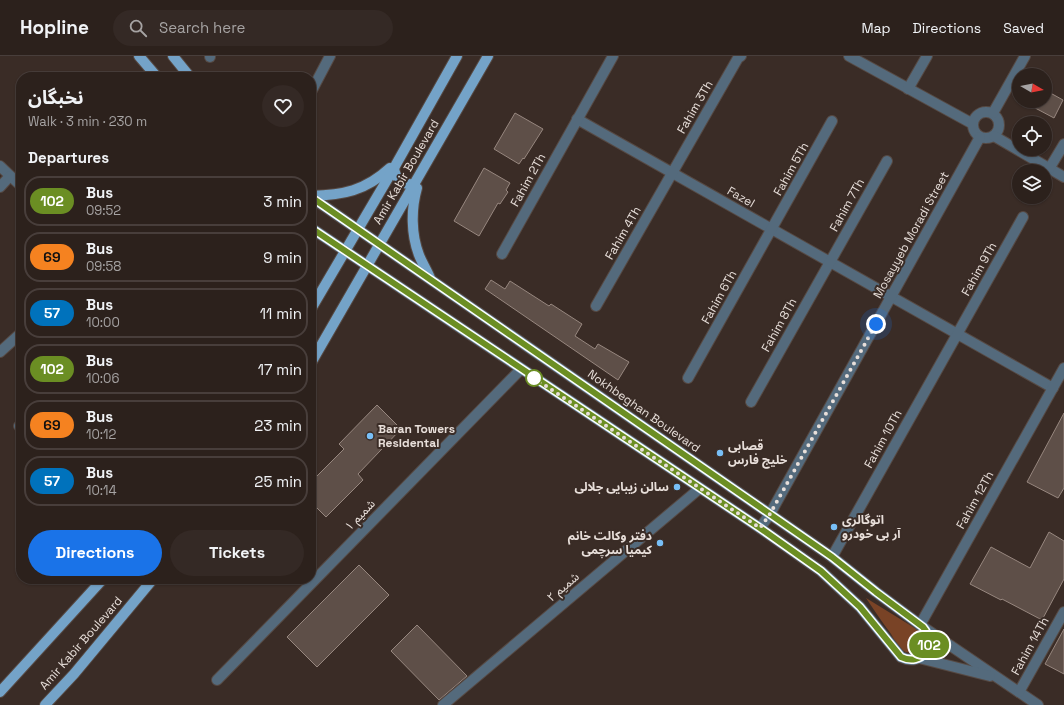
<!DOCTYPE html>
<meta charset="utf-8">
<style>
:root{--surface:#2c211c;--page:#342925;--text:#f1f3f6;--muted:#a6a3a3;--line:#483e3b;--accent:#1a73e8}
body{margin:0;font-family:"Space Grotesk","Noto Sans Arabic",sans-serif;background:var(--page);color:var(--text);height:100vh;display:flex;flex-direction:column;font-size:15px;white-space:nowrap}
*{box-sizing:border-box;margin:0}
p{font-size:13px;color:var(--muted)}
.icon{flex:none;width:22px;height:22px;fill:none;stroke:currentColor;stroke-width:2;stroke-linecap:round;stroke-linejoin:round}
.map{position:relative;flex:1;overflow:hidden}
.drawer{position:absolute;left:16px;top:16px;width:300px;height:512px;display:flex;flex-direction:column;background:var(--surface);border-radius:16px;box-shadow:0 1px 3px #0004,0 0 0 1px var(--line)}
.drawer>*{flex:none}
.badge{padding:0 8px;border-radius:13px;font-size:14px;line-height:26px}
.needle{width:26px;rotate:99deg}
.fabs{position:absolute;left:1012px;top:12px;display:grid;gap:8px}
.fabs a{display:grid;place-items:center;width:40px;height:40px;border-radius:50%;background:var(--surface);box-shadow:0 1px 3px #0004,0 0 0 1px var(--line);font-size:20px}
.you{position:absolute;width:20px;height:20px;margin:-10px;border:3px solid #fff;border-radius:50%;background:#1a73e8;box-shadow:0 0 0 6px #1a73e833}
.map>.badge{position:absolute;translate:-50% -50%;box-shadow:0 0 0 2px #fff}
h2{padding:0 12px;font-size:15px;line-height:36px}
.round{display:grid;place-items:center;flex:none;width:42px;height:42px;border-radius:21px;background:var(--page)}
.headline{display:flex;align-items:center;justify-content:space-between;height:68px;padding:0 12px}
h1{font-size:19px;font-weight:700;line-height:30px}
.cta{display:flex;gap:8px;margin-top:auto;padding:8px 12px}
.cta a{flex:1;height:46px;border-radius:24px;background:var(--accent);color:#fff;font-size:16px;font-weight:700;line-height:46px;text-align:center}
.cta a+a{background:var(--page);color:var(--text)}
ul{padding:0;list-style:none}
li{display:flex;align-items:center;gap:12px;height:50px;margin:0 8px 6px;padding:0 4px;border:2px solid var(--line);border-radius:16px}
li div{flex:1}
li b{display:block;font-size:15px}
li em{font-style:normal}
li .badge{min-width:44px;font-weight:700;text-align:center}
header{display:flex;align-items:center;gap:24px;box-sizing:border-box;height:56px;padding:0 20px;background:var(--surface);border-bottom:1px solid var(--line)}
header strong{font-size:19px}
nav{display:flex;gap:22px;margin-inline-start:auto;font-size:14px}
.search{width:280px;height:36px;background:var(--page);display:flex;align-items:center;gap:10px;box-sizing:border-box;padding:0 14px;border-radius:22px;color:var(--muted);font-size:15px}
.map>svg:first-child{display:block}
.green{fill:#794326}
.building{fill:#5e4f48;stroke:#97877f}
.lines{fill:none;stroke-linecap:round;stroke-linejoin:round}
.minor-casing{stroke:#564943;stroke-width:12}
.major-casing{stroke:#564943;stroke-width:12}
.minor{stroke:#546a7c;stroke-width:10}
.major{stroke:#74a3c8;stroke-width:10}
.line-casing{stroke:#fff;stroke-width:9}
.line{stroke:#6b8e23;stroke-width:6}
.walk{stroke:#e8dfda;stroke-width:4;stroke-dasharray:0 7.2}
.stop-dot{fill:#fff;stroke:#6b8e23;stroke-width:2}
.poi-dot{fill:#78bff7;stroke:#3a2c26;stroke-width:1.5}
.labels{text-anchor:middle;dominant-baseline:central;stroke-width:4;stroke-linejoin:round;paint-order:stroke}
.street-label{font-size:12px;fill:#e8dfda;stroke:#3a2c26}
.poi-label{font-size:12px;font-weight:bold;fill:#e8dfda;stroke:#3a2c26;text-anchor:start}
</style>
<header>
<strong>Hopline</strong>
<div class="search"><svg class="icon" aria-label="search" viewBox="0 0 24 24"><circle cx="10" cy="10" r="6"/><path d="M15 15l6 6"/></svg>Search here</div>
<nav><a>Map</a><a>Directions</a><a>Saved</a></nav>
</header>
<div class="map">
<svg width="1064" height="649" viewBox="0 0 1064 649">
<rect width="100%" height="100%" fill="#3a2c26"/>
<!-- green -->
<path class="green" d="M866 542 918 574C929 589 914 604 901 593 897 590 894 583 891 578 882 566 874 554 866 542Z"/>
<!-- building -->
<g class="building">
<path d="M1045 34 1063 44 1054 62 1022 45H1045Z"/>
<path d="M515 57 543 73 524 103 523 102 519 108 494 93Z"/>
<path d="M484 112 510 127 506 134 508 136 500 148 498 147 479 180 454 165Z"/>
<path d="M491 224 505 233 510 225 549 250 551 248 582 268 575 280 595 293 598 288 629 306 618 324 485 233Z"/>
<path d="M377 349 401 373 358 418 363 424 326 461 311 446V426L344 393 339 388Z"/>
<path d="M1064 357V432L1058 442 1027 426Z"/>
<path d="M1049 476 1064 485V523L1042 564 1002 543 1001 544 970 528 991 491 1030 512Z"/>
<path d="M359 509 389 539 317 611 287 581Z"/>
<path d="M417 569 467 620 439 644 391 595Z"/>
<path d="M1064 573V618L1045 608Z"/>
</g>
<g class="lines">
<!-- minor casing -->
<g class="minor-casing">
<g id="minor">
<path d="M849 0 973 68"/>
<path d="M210 1V0"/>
<path d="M908 33 927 0"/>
<path d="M311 36 330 0"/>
<circle cx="986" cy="69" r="13"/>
<path d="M993 57 1025 0"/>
<path d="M577 63 1053 332"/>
<path d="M994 80 1064 121"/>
<path d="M0 110 21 130"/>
<path d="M1049 113 1064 88"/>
<path d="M0 131 10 120"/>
<path d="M502 198 613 0"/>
<path d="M596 250 738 2 741 0"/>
<path d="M0 296 21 277"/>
<path d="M688 322 832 65"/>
<path d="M751 346 887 105"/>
<path d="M19 370 21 368"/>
<path d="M760 472 770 458 980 81"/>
<path d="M832 501 1023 161"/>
<path d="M920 569 1064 312"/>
<path d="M923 571 1038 649"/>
<path d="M919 602 990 620"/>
<path d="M217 624 521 313"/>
<path d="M1019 636 1064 556"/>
<path d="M443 649 699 433"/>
</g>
</g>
<!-- major casing -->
<g class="major-casing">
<g id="major">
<path d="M139 0 157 21"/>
<path d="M173 0 190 21"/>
<path d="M394 112C395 123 404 130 415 128"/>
<path d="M417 132C411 153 411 178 419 199 422 207 427 214 430 222"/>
<path d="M311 140C343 139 365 135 390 112"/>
<path d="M311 141 832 501 876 536 923 571C938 589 922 611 901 601L860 551 821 515 760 472 311 172"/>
<path d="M311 209V219"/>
<path d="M311 253 394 112 457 0"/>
<path d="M311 307 488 0"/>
<path d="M0 636 103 523"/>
<path d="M45 649 74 618 153 523"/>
</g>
</g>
<!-- minor -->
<use href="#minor" class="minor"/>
<!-- major -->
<use href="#major" class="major"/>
</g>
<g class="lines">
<!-- line casing -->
<g class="line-casing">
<path id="line" d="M311 141 832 501 876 536 923 571C938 589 922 611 901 601L860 551 821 515 760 472 311 172"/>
</g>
<!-- line -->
<use href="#line" class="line"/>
<!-- walk -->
<path class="walk" d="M534 322 760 472 770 458 876 268"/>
</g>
<!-- markers -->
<circle class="stop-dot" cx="534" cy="322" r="8"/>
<g class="poi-dot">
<circle cx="370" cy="380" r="4"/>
<circle cx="720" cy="397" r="4"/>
<circle cx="677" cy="431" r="4"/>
<circle cx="834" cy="471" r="4"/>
<circle cx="660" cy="487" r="4"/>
</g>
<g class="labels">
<!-- street labels -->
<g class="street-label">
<text transform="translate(695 51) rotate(-60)">Fahim 3Th</text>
<text transform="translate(791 113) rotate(-61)">Fahim 5Th</text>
<text transform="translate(406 116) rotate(-60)">Amir Kabir Boulevard</text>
<text transform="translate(528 124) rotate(-61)">Fahim 2Th</text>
<text transform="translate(741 141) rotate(30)">Fazel</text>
<text transform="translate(847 149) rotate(-61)">Fahim 7Th</text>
<text transform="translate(623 177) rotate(-60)">Fahim 4Th</text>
<text transform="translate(911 179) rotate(-61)">Mosayyeb Moradi Street</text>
<text transform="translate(979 213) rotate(-61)">Fahim 9Th</text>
<text transform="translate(719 241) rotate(-61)">Fahim 6Th</text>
<text transform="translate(779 269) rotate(-61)">Fahim 8Th</text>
<text transform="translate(644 355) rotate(35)">Nokhbeghan Boulevard</text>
<text transform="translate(883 383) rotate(-61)">Fahim 10Th</text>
<text transform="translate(975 444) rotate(-61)">Fahim 12Th</text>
<text transform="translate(360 459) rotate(-46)">شمیم ۱</text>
<text transform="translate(563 531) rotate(-40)">شمیم ۲</text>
<text transform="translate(81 587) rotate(-49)">Amir Kabir Boulevard</text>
<text transform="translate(1030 590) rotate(-61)">Fahim 14Th</text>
</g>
<!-- poi labels -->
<g class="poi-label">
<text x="378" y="373">Baran Towers<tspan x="378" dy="14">Residental</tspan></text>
<text x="728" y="390">قصابی<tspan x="728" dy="14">خلیج فارس</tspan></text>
<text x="669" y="431" text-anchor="end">سالن زیبایی جلالی</text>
<text x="842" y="464">اتوگالری<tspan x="842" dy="14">آر بی خودرو</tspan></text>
<text x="652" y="480" text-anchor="end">دفتر وکالت خانم<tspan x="652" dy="14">کیمیا سرچمی</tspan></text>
</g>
</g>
</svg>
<div class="fabs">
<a><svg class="needle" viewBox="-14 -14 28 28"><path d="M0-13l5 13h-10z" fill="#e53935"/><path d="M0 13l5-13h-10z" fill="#a6a3a3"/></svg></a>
<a><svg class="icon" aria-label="locate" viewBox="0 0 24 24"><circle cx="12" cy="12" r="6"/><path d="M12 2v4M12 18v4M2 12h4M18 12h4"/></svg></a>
<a><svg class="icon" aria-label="layers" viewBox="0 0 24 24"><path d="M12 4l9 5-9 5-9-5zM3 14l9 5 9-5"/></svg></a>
</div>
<div class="you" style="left:876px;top:268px"></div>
<b class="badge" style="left:929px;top:589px;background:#6b8e23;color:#fff">102</b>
<section class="drawer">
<div class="headline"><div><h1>نخبگان</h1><p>Walk · 3 min · 230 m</p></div><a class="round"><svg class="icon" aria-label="heart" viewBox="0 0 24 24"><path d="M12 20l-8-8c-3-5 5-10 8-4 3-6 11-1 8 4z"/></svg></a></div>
<h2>Departures</h2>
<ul>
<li><span class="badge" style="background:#6b8e23;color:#fff">102</span><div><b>Bus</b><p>09:52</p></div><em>3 min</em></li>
<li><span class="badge" style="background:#f58220;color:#111">69</span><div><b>Bus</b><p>09:58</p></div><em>9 min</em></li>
<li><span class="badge" style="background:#0072bc;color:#fff">57</span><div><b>Bus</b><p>10:00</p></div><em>11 min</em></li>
<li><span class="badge" style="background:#6b8e23;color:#fff">102</span><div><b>Bus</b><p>10:06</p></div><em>17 min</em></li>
<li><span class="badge" style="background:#f58220;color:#111">69</span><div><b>Bus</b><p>10:12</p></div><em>23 min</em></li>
<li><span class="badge" style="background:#0072bc;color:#fff">57</span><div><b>Bus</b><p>10:14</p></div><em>25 min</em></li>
</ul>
<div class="cta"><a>Directions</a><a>Tickets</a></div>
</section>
</div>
